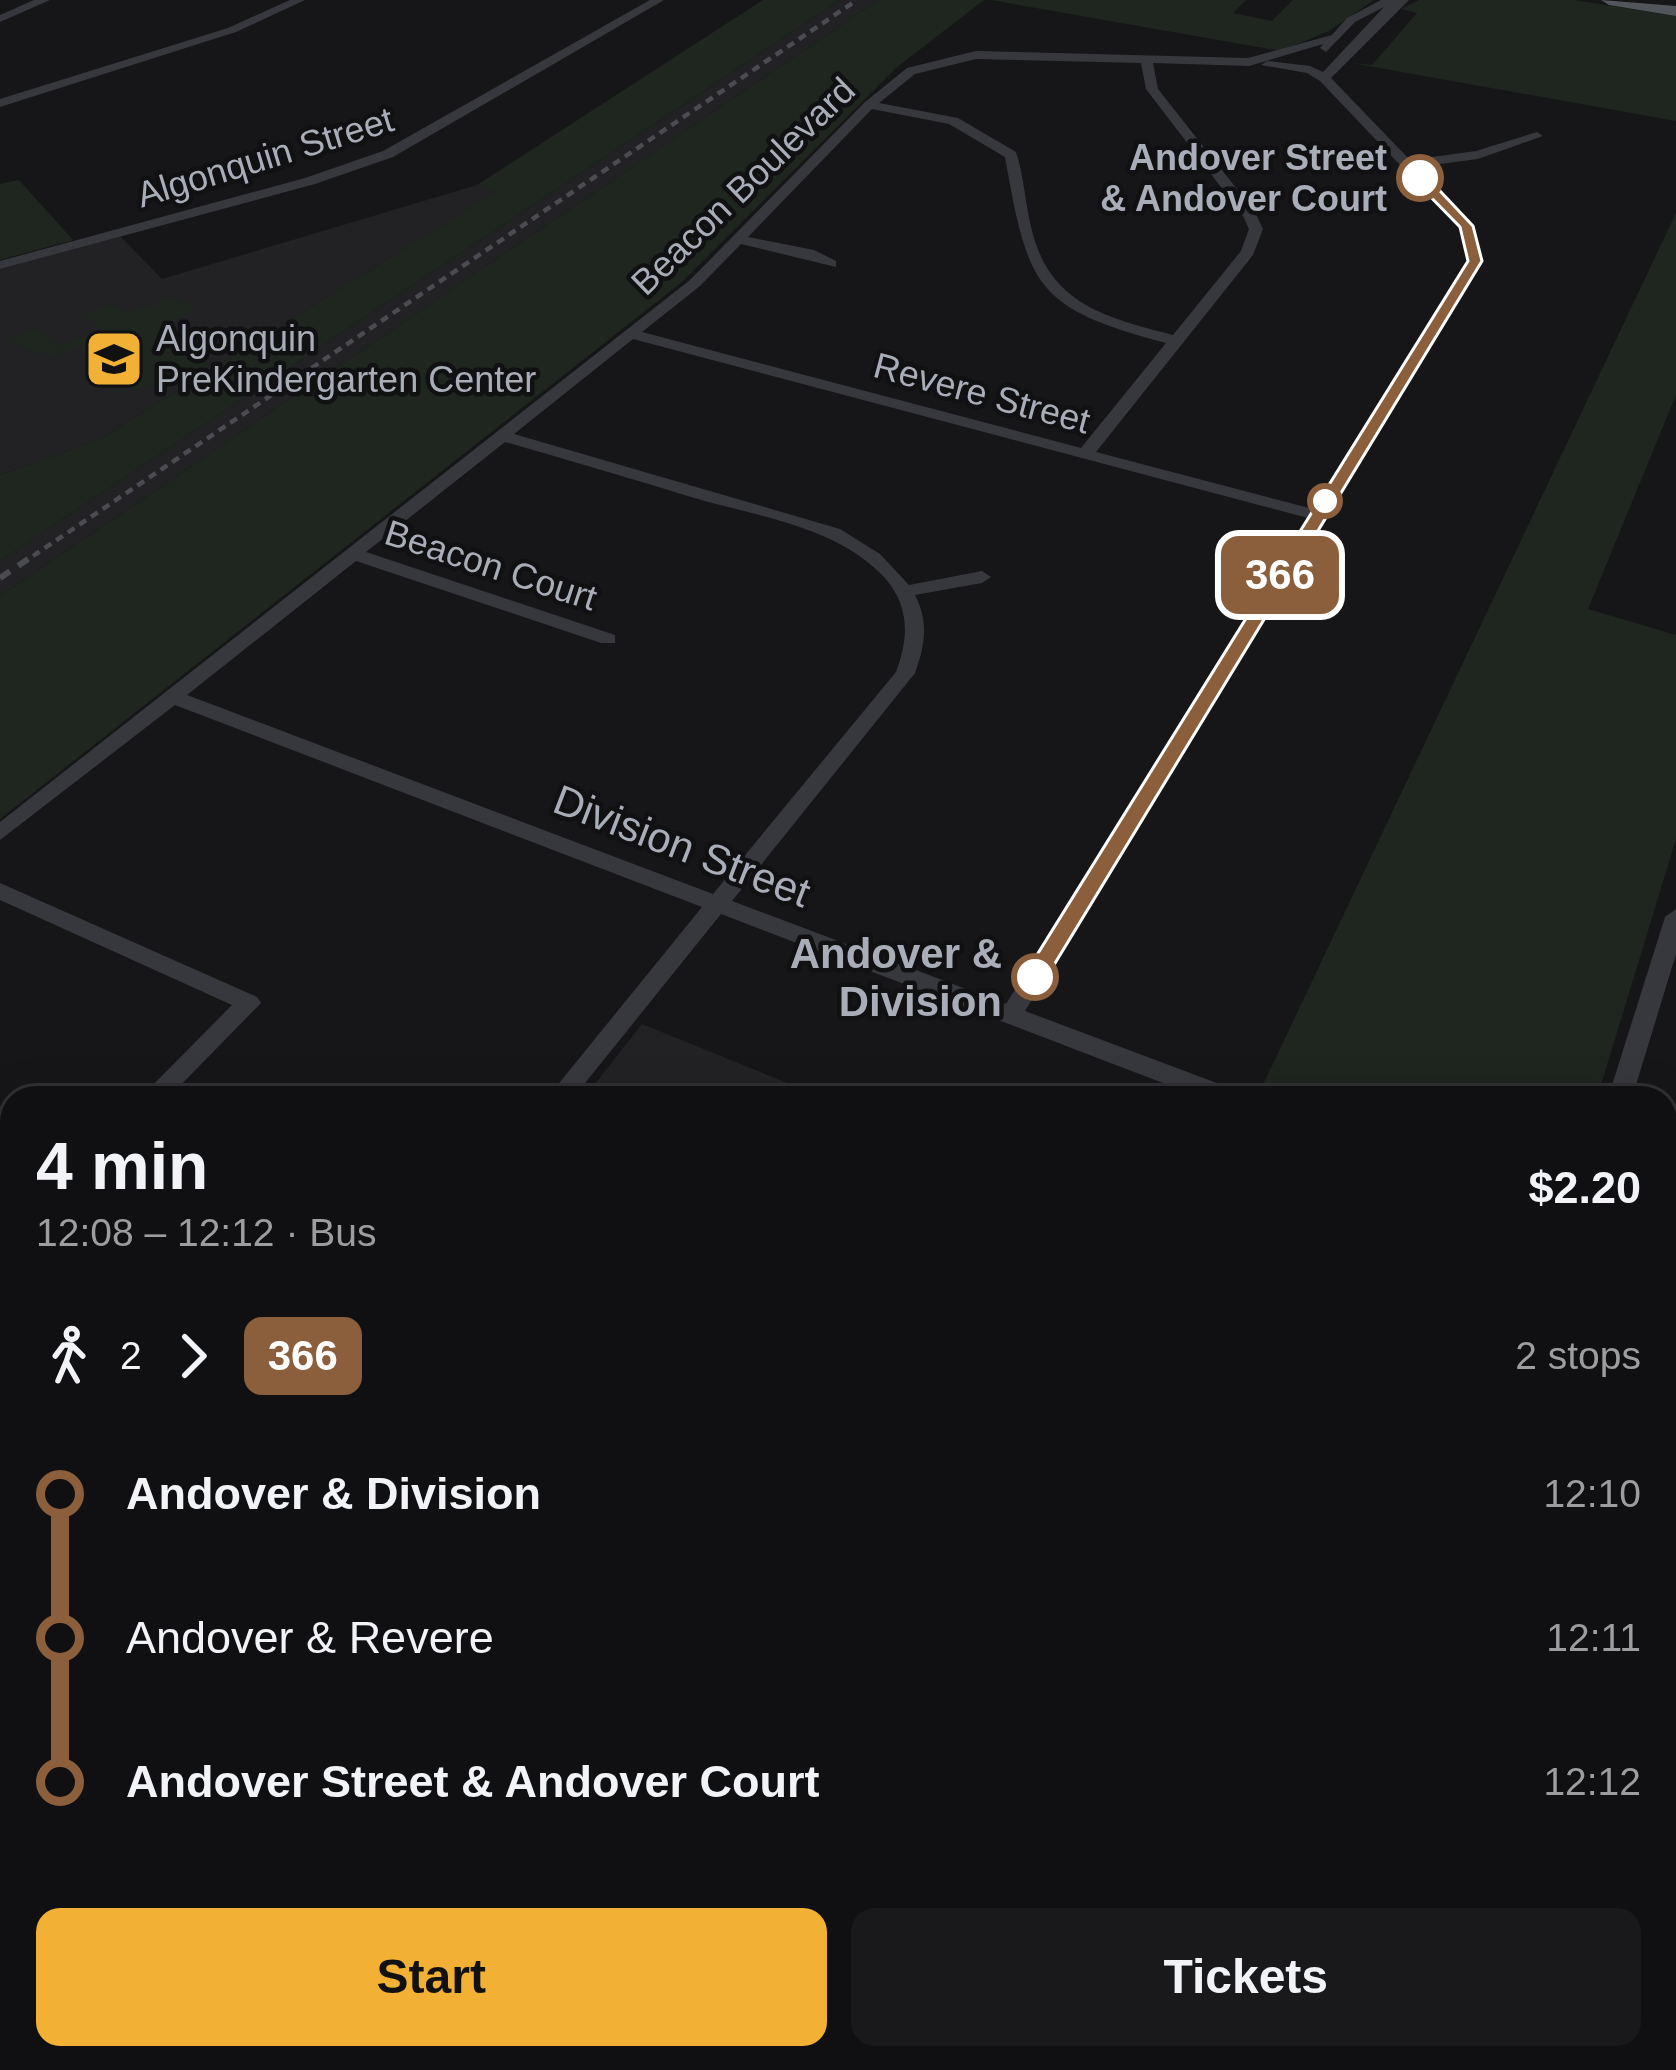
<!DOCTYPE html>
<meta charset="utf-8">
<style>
:root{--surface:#101012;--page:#19191b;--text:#f1f3f6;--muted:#9c9d9f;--line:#303032;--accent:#f2b134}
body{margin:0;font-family:Arial,sans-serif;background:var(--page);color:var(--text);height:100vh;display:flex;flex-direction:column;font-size:45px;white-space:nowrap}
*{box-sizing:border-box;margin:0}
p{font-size:39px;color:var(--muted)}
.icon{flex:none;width:66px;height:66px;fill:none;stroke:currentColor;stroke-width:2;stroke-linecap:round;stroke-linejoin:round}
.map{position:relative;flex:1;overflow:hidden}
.sheet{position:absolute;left:0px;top:1086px;width:1677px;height:984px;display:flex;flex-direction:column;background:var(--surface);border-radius:36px 36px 0 0;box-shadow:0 12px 48px #0002,0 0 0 3px var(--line)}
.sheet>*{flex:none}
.badge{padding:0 24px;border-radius:18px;font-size:42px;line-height:78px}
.map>.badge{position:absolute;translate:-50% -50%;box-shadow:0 0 0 6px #fff}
.legs{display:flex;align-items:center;gap:18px;height:132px;padding:0 36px;font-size:39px}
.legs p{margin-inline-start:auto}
.head{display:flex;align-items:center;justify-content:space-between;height:204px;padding:0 36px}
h1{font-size:66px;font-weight:600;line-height:90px}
.cta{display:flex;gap:24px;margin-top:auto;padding:24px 36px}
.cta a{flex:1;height:138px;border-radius:24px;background:var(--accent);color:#111;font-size:48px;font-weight:600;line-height:138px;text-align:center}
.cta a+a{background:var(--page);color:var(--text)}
ul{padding:0 36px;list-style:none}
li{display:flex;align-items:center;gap:42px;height:144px;font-size:45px}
li i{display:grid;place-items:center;width:18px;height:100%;margin:0 15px;background:currentColor}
li i::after{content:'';width:30px;height:30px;margin:-15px;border:9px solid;border-radius:50%;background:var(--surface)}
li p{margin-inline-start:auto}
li:first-child i{background:linear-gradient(#0000 50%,currentColor 0)}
li:last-child i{background:linear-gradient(currentColor 50%,#0000 0)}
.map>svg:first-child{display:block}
.built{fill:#222225}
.green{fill:#1e261f}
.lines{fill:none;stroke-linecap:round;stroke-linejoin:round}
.minor{fill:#37383d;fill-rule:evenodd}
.major{fill:#53555c;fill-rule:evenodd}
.rail-far1{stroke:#4a4c52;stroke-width:4.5;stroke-dasharray:8 6;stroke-linecap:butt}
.rail{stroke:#4a4c52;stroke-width:6;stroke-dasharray:12 10;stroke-linecap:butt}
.line-1{fill:#8b5e3c;stroke:#fff;stroke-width:3}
.stop-1-dot{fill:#fff;stroke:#8b5e3c;stroke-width:6}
.labels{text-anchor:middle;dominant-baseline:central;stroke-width:9;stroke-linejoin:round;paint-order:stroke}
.far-street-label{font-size:36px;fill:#a8adb8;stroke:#111113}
.far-stop-label{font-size:36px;font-weight:bold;fill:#a8adb8;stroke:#111113;text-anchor:end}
.far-poi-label{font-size:36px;fill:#a8adb8;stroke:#111113;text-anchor:start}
.street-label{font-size:42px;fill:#a8adb8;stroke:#111113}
.stop-label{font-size:42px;font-weight:bold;fill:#a8adb8;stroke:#111113;text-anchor:end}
</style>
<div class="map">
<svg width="1676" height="2070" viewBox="0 0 1676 2070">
<rect width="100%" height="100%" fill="#161618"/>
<!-- built -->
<g class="built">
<path d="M840 0H878L0 596V561Z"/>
<path d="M477 185 499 190 100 439 0 475V269L120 236 162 279Z"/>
<path d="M642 1024 824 1098H584Z"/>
<path d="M183 2058H746L740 2070H199Z"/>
</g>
<!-- green -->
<g class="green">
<path d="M763 0H840L0 561V475L100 439 497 191 477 185Z"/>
<path d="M878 0H984L896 68 682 282 0 819V596Z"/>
<path d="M991 0H1246L1233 13 1272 21 1293 0H1374L1329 31 1281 51Z"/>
<path d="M1419 0H1574L1676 16V121L1351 63 1372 65 1417 13 1401 9Z"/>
<path d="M19 180 73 240 0 260V184Z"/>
<path d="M1676 213V395L1588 609 1676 635V839L1597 1098H1284L1261 1089Z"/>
<path d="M171 298 194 306V311L162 326 208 364 136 391 83 346 52 357 3 341 37 329 58 346 102 331 83 314 113 304 126 314Z"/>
<path d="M746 2058H1049L1044 2070H740Z"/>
</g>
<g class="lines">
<!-- minor -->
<g class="minor">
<path d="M34 0H50L0 22V15Z"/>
<path d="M290 0H305L236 32 0 107V99L228 28Z"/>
<path d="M650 0H664L393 157 315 184 0 269V261L305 178 383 151Z"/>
<path d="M1381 0H1409L1331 78 1410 160 1476 151 1537 132 1543 136 1478 159 1417 167 1471 223 1482 261 1025 1011 1238 1091 1241 1098H1202L721 914 573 1098H547L702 907 175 705 0 840V822L690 280 865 102 907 68 976 51 1248 58 1332 35 1347 18ZM1384 7 1323 72 1310 66 1267 61 1261 65 1307 73 1320 81 1459 227 1468 261 1313 509 1096 452 1253 255 1263 229 1255 212 1158 89 1153 63 1249 66 1323 44 1320 48 1326 52 1355 22ZM976 59 1141 63 1146 89 1243 216 1249 229 1241 251 1173 335C1104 317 1049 304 1031 227 1025 202 1024 176 1016 152L958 118 879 103 915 74ZM872 109 949 124 1005 157C1028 286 1034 308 1166 343L1081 448 642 332 700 286 741 244 836 267V261L814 250 748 237ZM633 339 1308 518 1006 1004 732 901 915 673C925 645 929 622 915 595L982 583 991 577 982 571 909 585 880 554 840 529 514 434ZM505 442C567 460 629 478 691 497 755 516 837 526 884 577 910 606 909 638 896 672L713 894 187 695 356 561 601 643H615V635L366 552Z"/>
<path d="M0 883 257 997 261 1003 168 1098H140L232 1005 0 900Z"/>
<path d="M1676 909V954L1632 1098H1608L1665 917Z"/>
<path d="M12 1223V1251L0 1257V1229Z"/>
<path d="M1665 1251 1676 1255V1278L1665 1274Z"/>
<path d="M12 1752V1793L0 1799V1757Z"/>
<path d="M1334 2058H1370L1367 2070H1331Z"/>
</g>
<!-- major -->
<path class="major" d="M1601 0 1676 6V16L1609 5Z"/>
<!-- rail-far1 -->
<path class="rail-far1" d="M33 556 857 0"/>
<!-- rail -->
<path class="rail" d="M0 578 37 553"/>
</g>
<!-- line-1 -->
<path class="line-1" d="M1415 175H1425L1473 226 1482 261 1043 983H1027V971L1468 261 1460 227 1415 181Z"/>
<!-- icons -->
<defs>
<g id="school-square" transform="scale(3)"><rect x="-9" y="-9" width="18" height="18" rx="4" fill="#f2b134" stroke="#111113"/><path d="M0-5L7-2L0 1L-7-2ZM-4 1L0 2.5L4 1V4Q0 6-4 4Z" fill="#111"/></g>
</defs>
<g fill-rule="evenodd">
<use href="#school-square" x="114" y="359"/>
</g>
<!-- markers -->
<g class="stop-1-dot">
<circle cx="1420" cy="178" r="21"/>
<circle cx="1325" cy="501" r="15"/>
<circle cx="1035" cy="977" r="21"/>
</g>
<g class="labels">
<!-- far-street labels -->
<g class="far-street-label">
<text transform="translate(265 157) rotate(-17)">Algonquin Street</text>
<text transform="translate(743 186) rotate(-44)">Beacon Boulevard</text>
<text transform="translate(982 393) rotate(15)">Revere Street</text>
<text transform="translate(491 565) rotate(18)">Beacon Court</text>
</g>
<!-- far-stop labels -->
<g class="far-stop-label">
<text x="1387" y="157">Andover Street<tspan x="1387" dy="41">&amp; Andover Court</tspan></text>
</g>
<!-- far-poi labels -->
<g class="far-poi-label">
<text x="156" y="338">Algonquin<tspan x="156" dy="41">PreKindergarten Center</tspan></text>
</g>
<!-- street labels -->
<g class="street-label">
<text transform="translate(682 846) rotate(21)">Division Street</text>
</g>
<!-- stop labels -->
<g class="stop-label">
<text x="1002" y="953">Andover &amp;<tspan x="1002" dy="48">Division</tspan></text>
</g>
</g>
</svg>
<b class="badge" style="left:1280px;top:575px;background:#8b5e3c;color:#fff">366</b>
<section class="sheet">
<div class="head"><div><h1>4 min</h1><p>12:08 – 12:12 · Bus</p></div><b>$2.20</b></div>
<div class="legs"><svg class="icon" aria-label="walk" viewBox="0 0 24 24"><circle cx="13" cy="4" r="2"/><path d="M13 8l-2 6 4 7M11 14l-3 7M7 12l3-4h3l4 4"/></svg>2<svg class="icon" aria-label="forward" viewBox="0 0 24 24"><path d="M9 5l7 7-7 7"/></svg><b class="badge" style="background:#8b5e3c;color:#fff">366</b><p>2 stops</p></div>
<ul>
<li><i style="color:#8b5e3c"></i><b>Andover &amp; Division</b><p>12:10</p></li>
<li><i style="color:#8b5e3c"></i><span>Andover &amp; Revere</span><p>12:11</p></li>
<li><i style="color:#8b5e3c"></i><b>Andover Street &amp; Andover Court</b><p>12:12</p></li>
</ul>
<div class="cta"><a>Start</a><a>Tickets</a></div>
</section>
</div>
